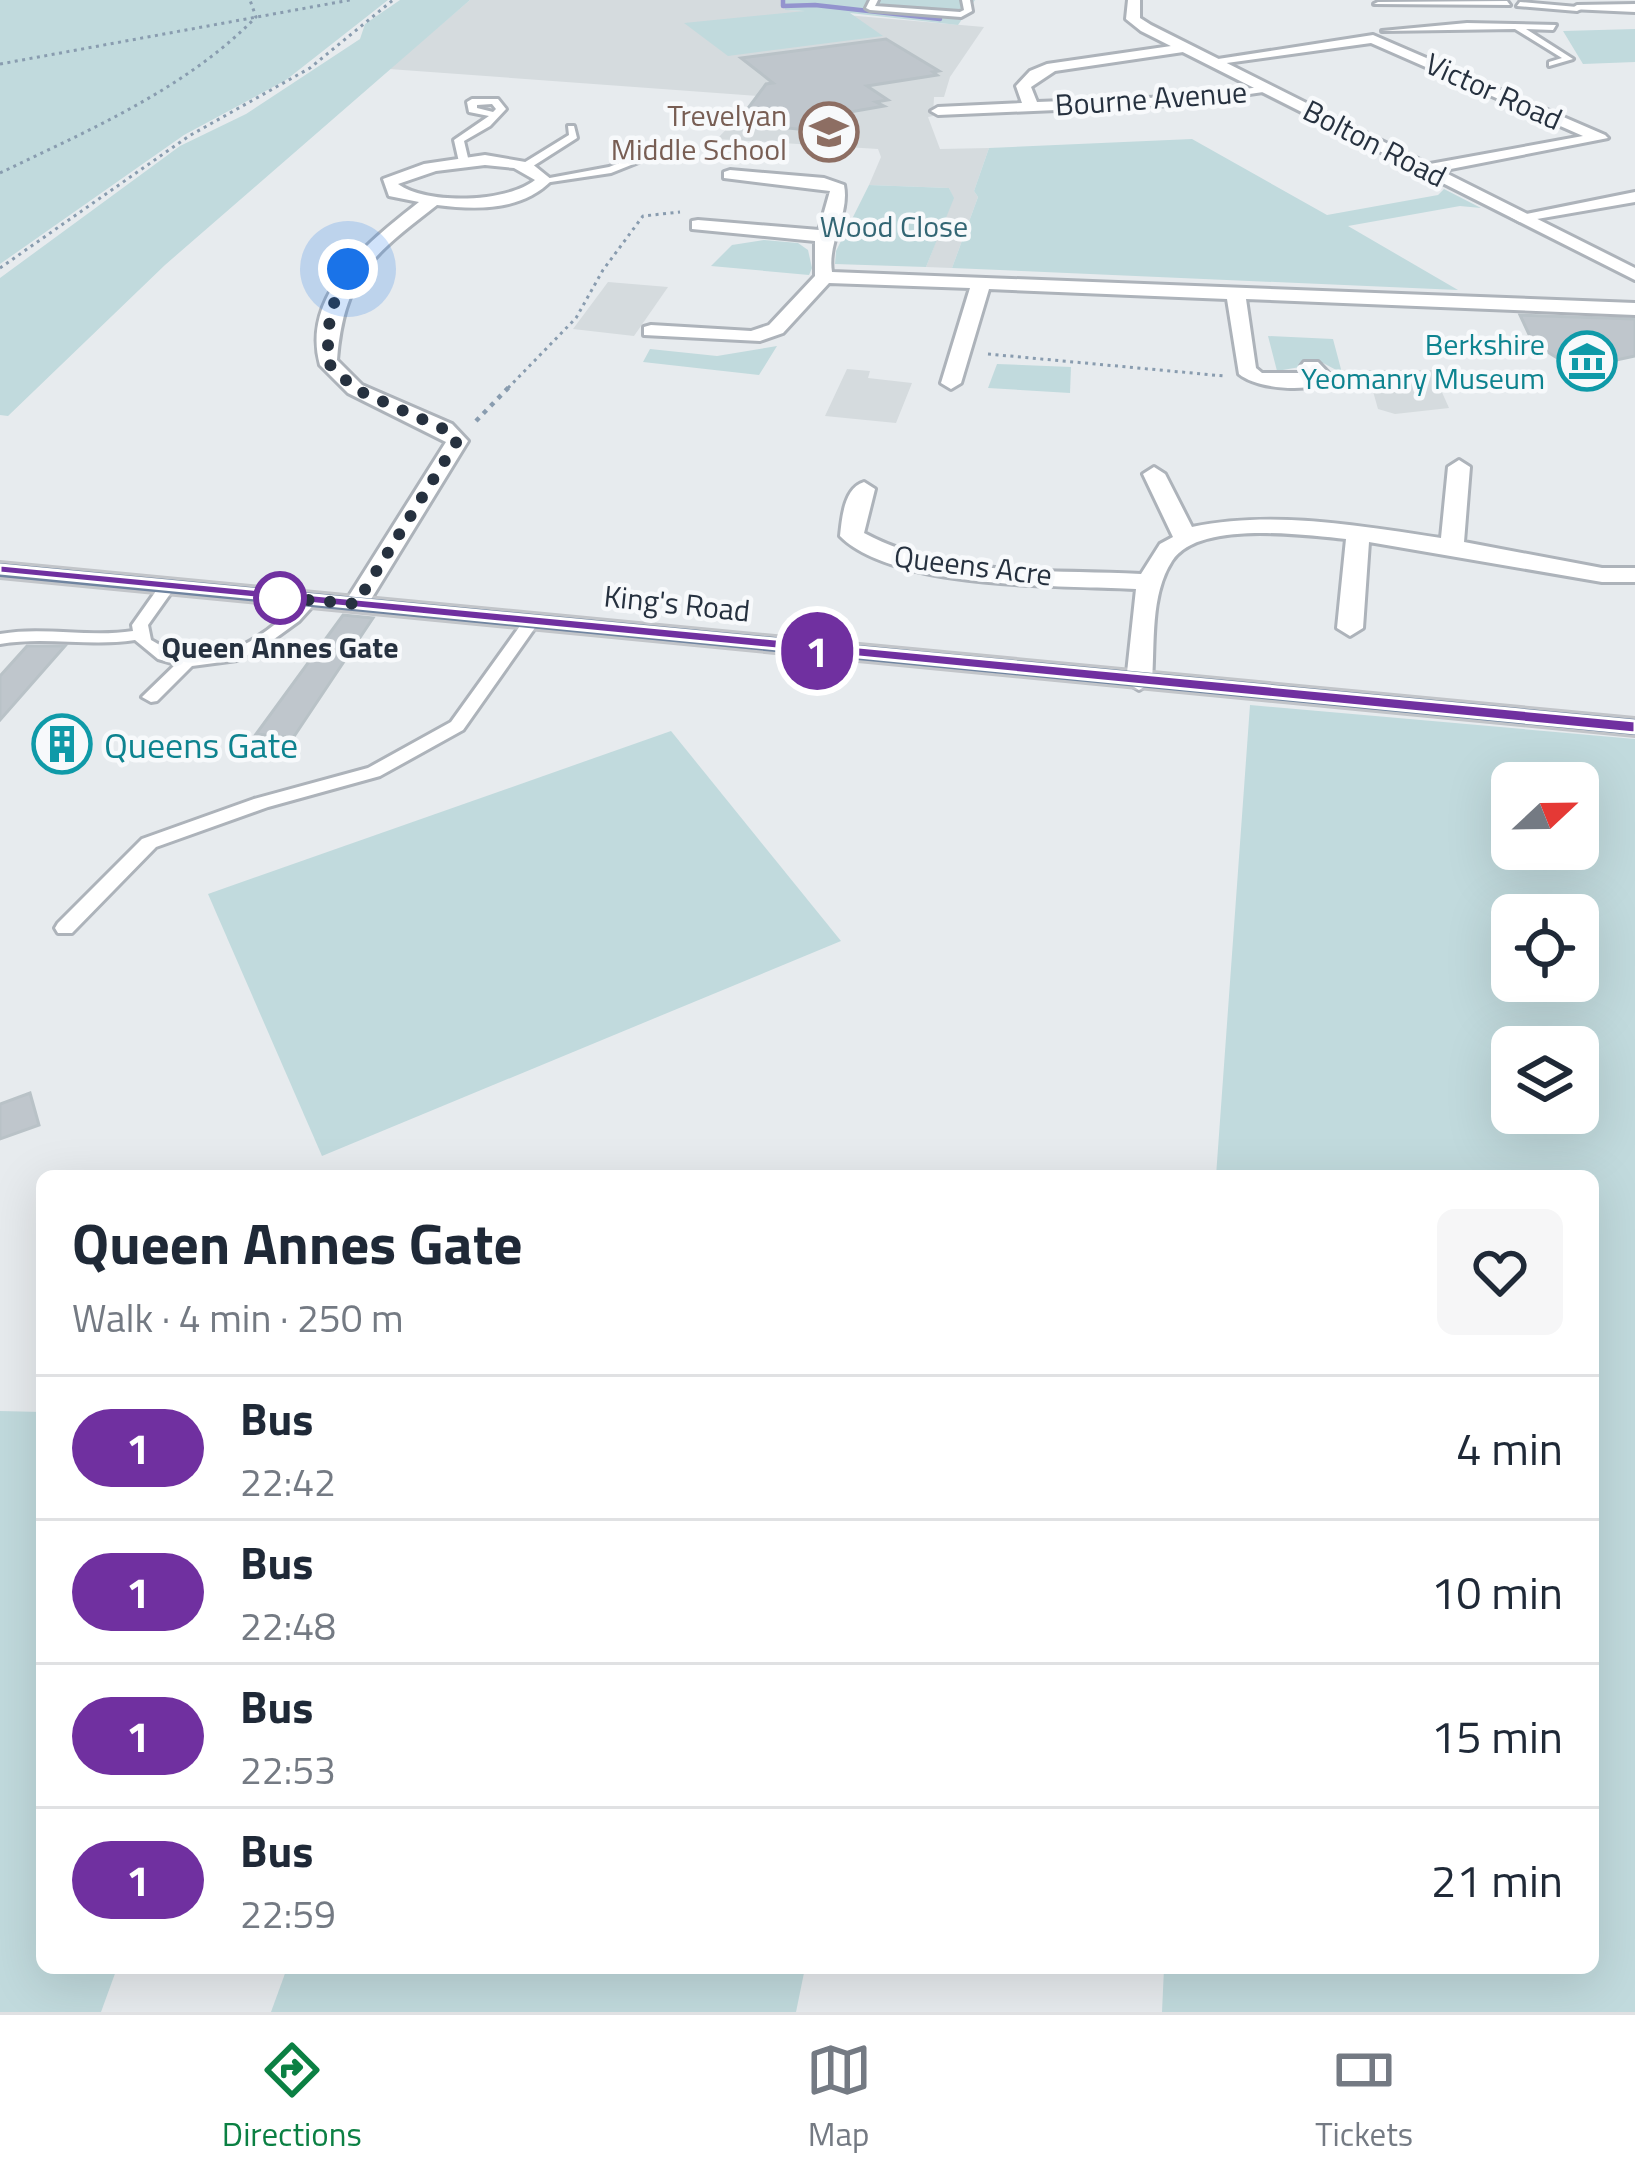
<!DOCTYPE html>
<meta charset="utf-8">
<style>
:root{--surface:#fff;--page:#f6f6f7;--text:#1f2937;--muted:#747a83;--line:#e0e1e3;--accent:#0b8043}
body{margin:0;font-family:"Titillium Web",sans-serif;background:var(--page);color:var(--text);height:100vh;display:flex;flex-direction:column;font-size:45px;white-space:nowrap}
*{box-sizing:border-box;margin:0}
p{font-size:39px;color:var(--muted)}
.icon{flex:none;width:66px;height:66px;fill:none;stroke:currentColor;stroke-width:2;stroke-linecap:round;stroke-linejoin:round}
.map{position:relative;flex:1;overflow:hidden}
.details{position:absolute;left:36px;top:1170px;width:1563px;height:804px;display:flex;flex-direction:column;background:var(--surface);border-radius:18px;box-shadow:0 12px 48px #0002}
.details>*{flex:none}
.badge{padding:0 24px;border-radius:39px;font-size:42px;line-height:78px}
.needle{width:78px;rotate:68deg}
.fabs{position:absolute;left:1491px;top:762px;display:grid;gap:24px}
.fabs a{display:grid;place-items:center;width:108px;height:108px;border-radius:18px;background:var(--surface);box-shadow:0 12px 48px #0002;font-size:60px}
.you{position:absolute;width:60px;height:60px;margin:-30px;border:9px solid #fff;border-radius:50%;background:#1a73e8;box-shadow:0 0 0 18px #1a73e833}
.map>.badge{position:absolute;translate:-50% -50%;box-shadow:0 0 0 6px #fff}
.round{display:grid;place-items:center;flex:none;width:126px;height:126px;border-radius:18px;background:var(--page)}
.summary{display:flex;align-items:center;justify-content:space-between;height:204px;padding:0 36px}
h1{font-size:57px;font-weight:700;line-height:90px}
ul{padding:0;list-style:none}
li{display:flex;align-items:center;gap:36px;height:144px;padding:0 36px;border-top:3px solid var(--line)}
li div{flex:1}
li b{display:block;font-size:45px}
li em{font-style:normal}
li .badge{min-width:132px;font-weight:700;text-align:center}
.menu{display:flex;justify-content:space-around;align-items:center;height:168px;border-top:3px solid var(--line);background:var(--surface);font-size:33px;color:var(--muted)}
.menu a{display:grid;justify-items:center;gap:6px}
.menu .current{color:var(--accent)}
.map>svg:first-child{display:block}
.built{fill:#d5dbde}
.green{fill:#c1dadd;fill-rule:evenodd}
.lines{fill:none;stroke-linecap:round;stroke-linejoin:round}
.stream{stroke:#9394ce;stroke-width:4.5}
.building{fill:#bfc6cc;stroke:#b9c2c7;stroke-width:3}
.service-casing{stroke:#adb3ba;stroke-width:6}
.minor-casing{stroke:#adb3ba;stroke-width:6}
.tertiary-casing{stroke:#adb3ba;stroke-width:6}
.primary-casing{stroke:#c2c5c9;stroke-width:6}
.path-far1{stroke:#899caf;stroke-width:3;stroke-dasharray:3 4.5;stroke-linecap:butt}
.path{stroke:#899caf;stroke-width:4.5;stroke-dasharray:4.5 6;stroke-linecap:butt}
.service{fill:#fff;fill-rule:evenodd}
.minor{fill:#fff;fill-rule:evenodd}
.tertiary{fill:#fff;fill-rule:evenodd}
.primary{fill:#6f84a0;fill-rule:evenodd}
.line{fill:#7030a0;stroke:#fff;stroke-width:3}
.walk{stroke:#26313f;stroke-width:12;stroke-dasharray:0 21.6}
.stop-dot{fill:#fff;stroke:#7030a0;stroke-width:6}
.labels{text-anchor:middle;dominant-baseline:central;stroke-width:9;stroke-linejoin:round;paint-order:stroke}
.far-street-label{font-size:30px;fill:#26313f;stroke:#f7f9fb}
.far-education-label{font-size:30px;fill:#785e54;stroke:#f7f9fb;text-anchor:end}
.far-park-label{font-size:30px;fill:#336674;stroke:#f7f9fb}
.far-culture-label{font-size:30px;fill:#0d838f;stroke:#f7f9fb;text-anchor:end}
.far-stop-label{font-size:30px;font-weight:bold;fill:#26313f;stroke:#f7f9fb}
.culture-label{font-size:36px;fill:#0d838f;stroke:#f7f9fb;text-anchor:start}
</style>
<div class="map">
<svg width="1635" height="2012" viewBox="0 0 1635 2012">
<rect width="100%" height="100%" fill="#e7ebee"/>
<!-- built -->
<g class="built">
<path d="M470 0H784L788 10 984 27 950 77 944 97H934L933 116 928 117 940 149 989 148 974 191 978 197 952 268 926 267 953 198 949 188 869 185 881 157 878 149 717 139 758 96 389 69Z"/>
<path d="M608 282 668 287 634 336 573 329Z"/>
<path d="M847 369 870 371 868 378 912 383 896 423 825 416Z"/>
<path d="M1367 370H1432L1449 408 1395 414 1378 409Z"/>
</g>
<!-- green -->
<g class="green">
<path d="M0 0H388L286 80 184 135 0 264Z"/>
<path d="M400 0H470L165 265 8 416 0 415V278L180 146 246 114 360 39 365 24Z"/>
<path d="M784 0H975L958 25 850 13 883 36 728 56 684 23 805 11 785 10Z"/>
<path d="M1635 29V62L1583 64 1563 31Z"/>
<path d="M1192 139 1327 215 1438 195 1444 189 1481 208 1460 206 1348 226 1458 290 952 268 978 197 974 191 989 148Z"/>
<path d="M869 185 949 188 954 198 926 267 835 264 836 251Z"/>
<path d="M764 240 798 243 808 250 812 268 809 275 711 266 732 245Z"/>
<path d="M1268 336 1333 339 1342 373 1323 363 1277 371Z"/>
<path d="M777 346 759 375 643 362 650 349 717 356Z"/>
<path d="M997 364 1071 367 1070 393 988 388Z"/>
<path d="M1250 705 1635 739V2012H1162L1164 1968H1593V1176H1216ZM1512 783H1578V849H1512ZM1512 915H1578V981H1512ZM1512 1047H1578V1113H1512Z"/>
<path d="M671 731 841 941 322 1156 208 894Z"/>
<path d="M0 1411 42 1412V1968H117L101 2012H0Z"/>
<path d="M287 1968H805L796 2012H271Z"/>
</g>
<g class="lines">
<!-- stream -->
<path class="stream" d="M783 0V6L815 5 940 19"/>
</g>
<!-- building -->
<g class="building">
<path d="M886 39 939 71 933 72 937 75 867 86 888 100 876 102 884 106 827 116 818 131 737 123 766 84 773 83 741 58Z"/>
<path d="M1520 315 1635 319V356L1575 369 1533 343Z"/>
<path d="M343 615 373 618 293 738 256 734Z"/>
<path d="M27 646H65L0 720V676Z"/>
<path d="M30 1093 39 1125 0 1139V1104Z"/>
</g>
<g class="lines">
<!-- service casing -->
<g class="service-casing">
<g id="service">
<path d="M870 0H878L875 6 960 12 964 10 962 0H970L972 11 961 17 870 10 866 8Z"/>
<path d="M1507 1 1510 5 1374 4 1378 2Z"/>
<path d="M1520 2 1577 7 1581 9 1577 11 1517 6Z"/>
<path d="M1467 23 1556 25 1553 30 1526 29 1573 59 1549 66V62L1562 58 1515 29 1382 31Z"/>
<path d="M472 99H498L506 109 490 126 464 141 469 162 464 165 459 162 454 140 489 116 469 112 467 102ZM492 104 496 109 493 112 477 108V105Z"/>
<path d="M568 126H574L577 138 530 168H522V164L569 135Z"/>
<path d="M637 156 641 161 611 173 544 183 539 180 609 167Z"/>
<path d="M167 582 175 587 148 625 151 640C210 677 261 642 303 598H315L317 601 299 621 259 650 237 660 192 666 157 701 151 702 142 697 176 664 158 659 135 640C89 647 45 636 0 644V634C45 626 88 638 133 631L132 625 161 584Z"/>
<path d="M531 617 539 622 463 730 380 776 268 807 156 847 72 933H58L55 928 58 923 142 839 254 799 368 768 451 722 525 619Z"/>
</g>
</g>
<!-- minor casing -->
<g class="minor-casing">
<g id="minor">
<path d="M1635 4V12L1571 9 1577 5Z"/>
<path d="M1373 35 1605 135 1608 138 1425 174 1419 172V166L1583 136 1371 43 1212 65 1205 61Z"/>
<path d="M1185 44 1190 51 1055 71 1031 87 1037 102 1173 97 1270 86 1277 90 1173 105 938 115 931 111 938 107 1022 103 1016 86 1030 71 1047 64Z"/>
<path d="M485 155 531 163 552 180C522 211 477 210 437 205 373 255 344 275 337 360L362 385 452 424 468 441 365 609H347L344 604 446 442 348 393 320 365C300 294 371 240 419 202L389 196 383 179 424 164ZM485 165 514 168 535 180C506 203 427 205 398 184L436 171Z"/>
<path d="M730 170 824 178 844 185C850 215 827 241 832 272L1635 303V315L1246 299 1256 368 1262 373H1306L1301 366 1304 362H1318L1334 379C1315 393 1258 390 1239 374L1227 299 989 289 961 383 951 389 941 383 970 288 829 283 783 333 760 341 644 335V327L651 325 751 331 769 325 815 276V241L692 229V221L698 220 819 230 830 191 724 178V172Z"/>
<path d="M1635 192V202L1520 222 1511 217Z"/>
<path d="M1459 460 1470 467 1464 542 1602 568H1635V582H1602L1369 542 1363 628 1350 636 1337 628 1346 539C1304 535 1198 520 1172 561 1150 595 1155 643 1152 682L1139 690 1126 682 1136 589C1063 585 893 590 840 536 842 518 844 488 864 482L875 489 864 533C947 578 1049 569 1141 574L1160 544 1173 537 1143 474 1154 467 1165 474 1192 527C1274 510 1359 526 1441 538L1448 467Z"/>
</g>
</g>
<!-- tertiary casing -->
<g class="tertiary-casing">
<path id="tertiary" d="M1128 0H1140V18L1151 25 1635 268V280L1141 31 1126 19Z"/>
</g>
<!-- primary casing -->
<g class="primary-casing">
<path id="primary" d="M0 563 1635 719V735L0 577Z"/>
</g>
<!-- path-far1 -->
<g class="path-far1">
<path d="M0 64 350 0"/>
<path d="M0 173C89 130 186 89 256 17L250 0"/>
<path d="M0 268 189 136 310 68 393 0"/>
<path d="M988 354 1224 376"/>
<path d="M508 388 576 318 603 270 643 216 680 212"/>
</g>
<!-- path -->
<path class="path" d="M476 421 511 385"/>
<!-- service -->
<use href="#service" class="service"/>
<!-- minor -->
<use href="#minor" class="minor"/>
<!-- tertiary -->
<use href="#tertiary" class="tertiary"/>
<!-- primary -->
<use href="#primary" class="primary"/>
</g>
<!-- line -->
<path class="line" d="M0 565 1635 721V733L0 573Z"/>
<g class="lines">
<!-- walk -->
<path class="walk" d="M280 598 262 596 356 604 457 441 444 429 355 389 327 362 330 313 348 269"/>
</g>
<!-- icons -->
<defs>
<g id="school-ring" transform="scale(3)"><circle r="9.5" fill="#f7f9fb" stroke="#8d6e63" stroke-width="1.5"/><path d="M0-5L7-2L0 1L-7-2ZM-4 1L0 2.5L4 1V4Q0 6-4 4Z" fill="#8d6e63"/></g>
<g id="museum-ring" transform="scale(3)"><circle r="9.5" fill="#f7f9fb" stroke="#0f9aa8" stroke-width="1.5"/><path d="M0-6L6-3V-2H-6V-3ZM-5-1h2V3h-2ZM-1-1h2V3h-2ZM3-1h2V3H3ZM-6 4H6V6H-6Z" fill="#0f9aa8"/></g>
<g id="building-ring" transform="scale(3)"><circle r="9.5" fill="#f7f9fb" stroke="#0f9aa8" stroke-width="1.5"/><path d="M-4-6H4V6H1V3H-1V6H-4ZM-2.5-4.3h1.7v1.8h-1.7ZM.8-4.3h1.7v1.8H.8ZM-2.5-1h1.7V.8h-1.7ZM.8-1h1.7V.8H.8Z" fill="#0f9aa8"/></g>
</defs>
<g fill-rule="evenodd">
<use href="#school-ring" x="829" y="132"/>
<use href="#museum-ring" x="1587" y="361"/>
<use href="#building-ring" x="62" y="744"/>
</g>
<!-- markers -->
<circle class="stop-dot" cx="280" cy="598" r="24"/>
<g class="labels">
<!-- far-street labels -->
<g class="far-street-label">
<text transform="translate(1494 91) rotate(24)">Victor Road</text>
<text transform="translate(1151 98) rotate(-4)">Bourne Avenue</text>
<text transform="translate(1375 143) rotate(27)">Bolton Road</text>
<text transform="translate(973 565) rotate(7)">Queens Acre</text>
<text transform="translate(677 603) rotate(6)">King's Road</text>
</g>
<!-- far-education labels -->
<g class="far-education-label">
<text x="787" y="115">Trevelyan<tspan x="787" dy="34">Middle School</tspan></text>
</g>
<!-- far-park labels -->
<g class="far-park-label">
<text x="894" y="226">Wood Close</text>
</g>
<!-- far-culture labels -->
<g class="far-culture-label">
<text x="1545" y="344">Berkshire<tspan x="1545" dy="34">Yeomanry Museum</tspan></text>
</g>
<!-- far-stop labels -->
<g class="far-stop-label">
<text x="280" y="647">Queen Annes Gate</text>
</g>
<!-- culture labels -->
<g class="culture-label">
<text x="104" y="744">Queens Gate</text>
</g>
</g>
</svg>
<div class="fabs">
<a><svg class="needle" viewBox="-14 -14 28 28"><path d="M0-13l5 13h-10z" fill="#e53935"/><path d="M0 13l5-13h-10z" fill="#747a83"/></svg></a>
<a><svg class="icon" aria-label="locate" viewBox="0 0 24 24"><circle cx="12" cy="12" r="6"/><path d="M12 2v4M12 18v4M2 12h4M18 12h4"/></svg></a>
<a><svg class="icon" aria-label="layers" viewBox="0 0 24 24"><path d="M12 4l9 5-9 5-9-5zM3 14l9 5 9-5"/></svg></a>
</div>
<div class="you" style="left:348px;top:269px"></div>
<b class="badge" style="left:817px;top:651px;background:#7030a0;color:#fff">1</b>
<section class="details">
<div class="summary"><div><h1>Queen Annes Gate</h1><p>Walk · 4 min · 250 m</p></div><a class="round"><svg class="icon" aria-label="heart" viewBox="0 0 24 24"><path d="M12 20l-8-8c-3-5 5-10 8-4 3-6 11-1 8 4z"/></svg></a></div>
<ul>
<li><span class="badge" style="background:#7030a0;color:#fff">1</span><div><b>Bus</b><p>22:42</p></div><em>4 min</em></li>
<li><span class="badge" style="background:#7030a0;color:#fff">1</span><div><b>Bus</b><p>22:48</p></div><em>10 min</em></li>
<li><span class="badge" style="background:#7030a0;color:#fff">1</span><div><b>Bus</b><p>22:53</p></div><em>15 min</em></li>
<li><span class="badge" style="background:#7030a0;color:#fff">1</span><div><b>Bus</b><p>22:59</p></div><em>21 min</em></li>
</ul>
</section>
</div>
<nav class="menu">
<a class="current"><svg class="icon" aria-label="directions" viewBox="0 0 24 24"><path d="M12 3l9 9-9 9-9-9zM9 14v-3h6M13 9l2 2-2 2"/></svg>Directions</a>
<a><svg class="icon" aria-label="map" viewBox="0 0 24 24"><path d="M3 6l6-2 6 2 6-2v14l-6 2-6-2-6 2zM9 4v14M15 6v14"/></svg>Map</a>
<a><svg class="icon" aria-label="tickets" viewBox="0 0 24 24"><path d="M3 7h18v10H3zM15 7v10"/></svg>Tickets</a>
</nav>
